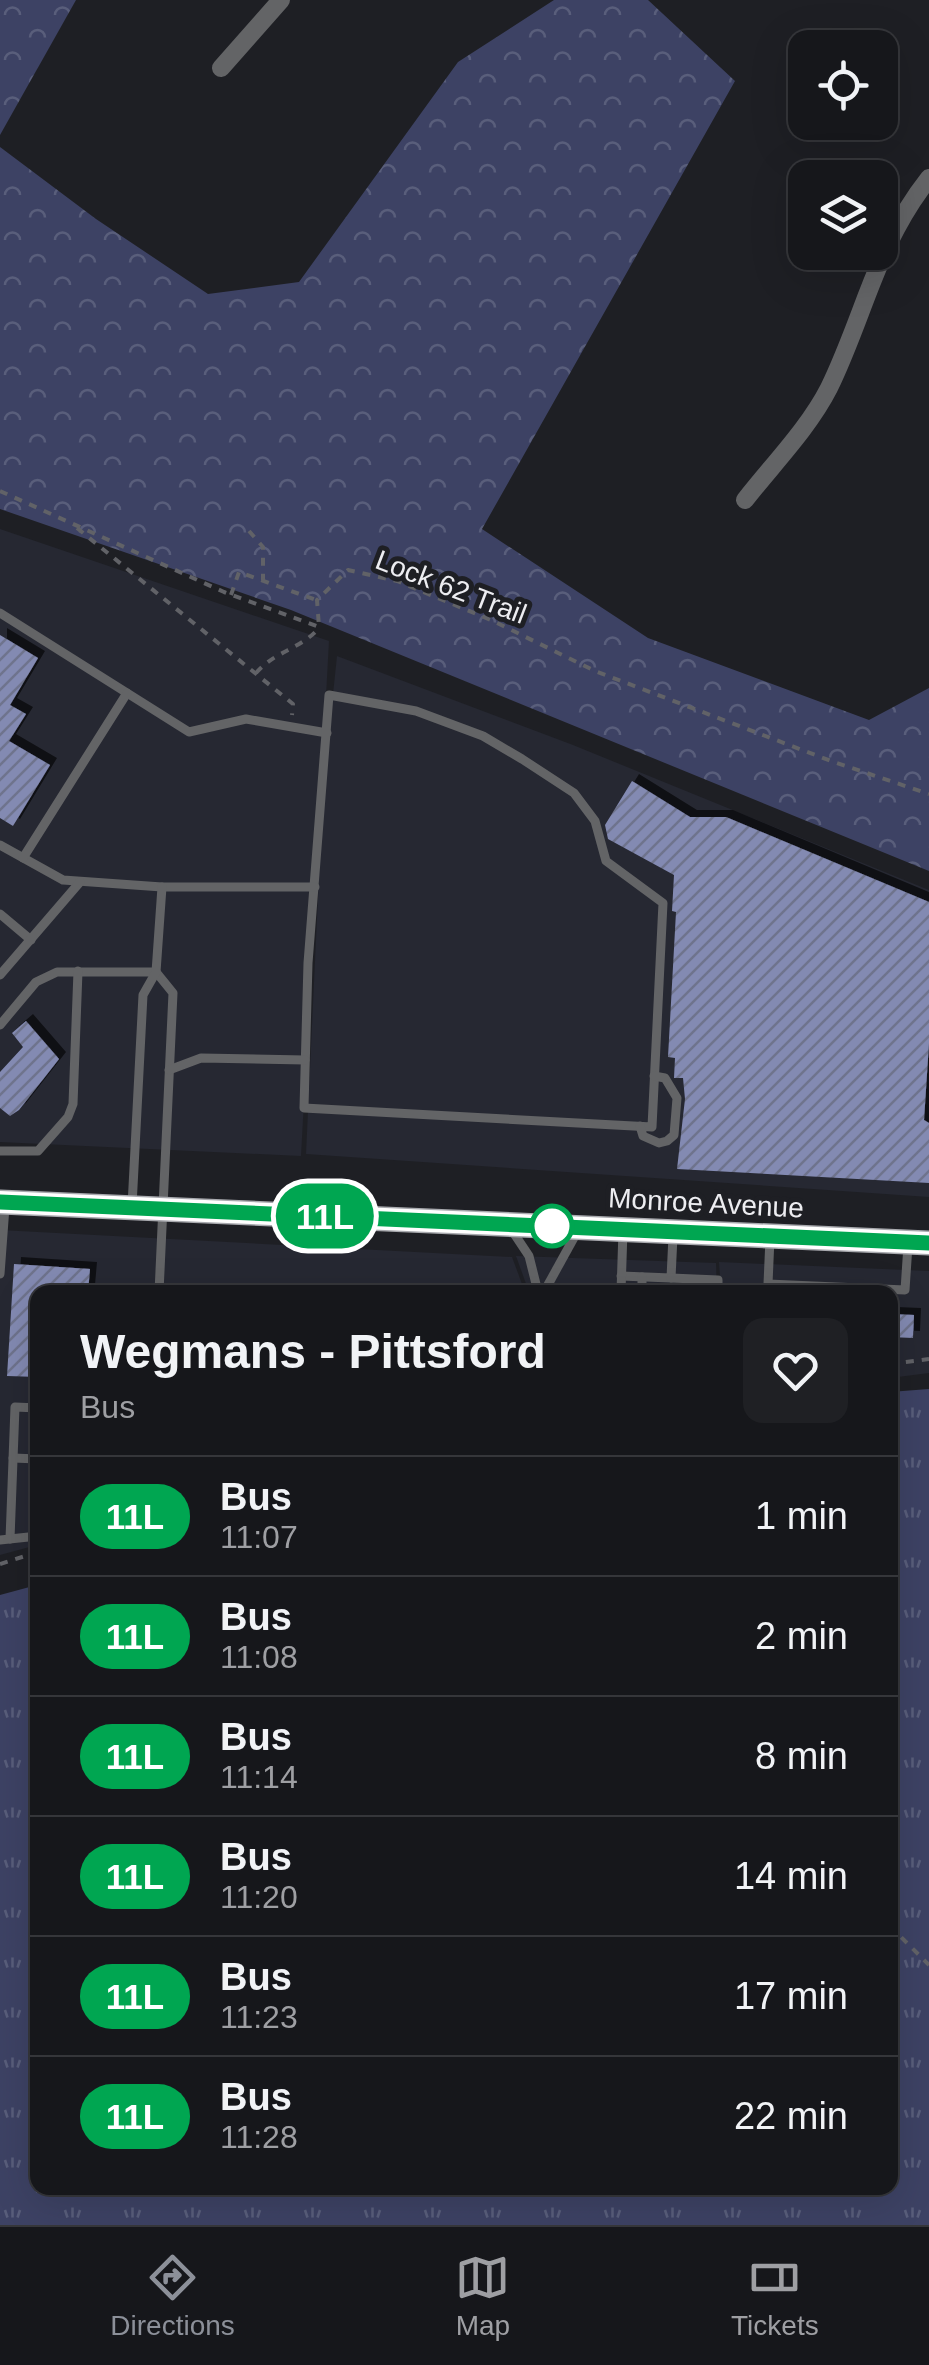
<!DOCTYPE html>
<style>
:root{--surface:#16171b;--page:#1f2024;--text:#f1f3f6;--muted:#9e9fa3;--line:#35363a;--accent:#8c9099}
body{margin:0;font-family:Helvetica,sans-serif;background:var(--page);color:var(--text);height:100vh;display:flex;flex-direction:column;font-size:38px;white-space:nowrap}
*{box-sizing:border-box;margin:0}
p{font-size:32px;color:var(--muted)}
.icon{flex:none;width:55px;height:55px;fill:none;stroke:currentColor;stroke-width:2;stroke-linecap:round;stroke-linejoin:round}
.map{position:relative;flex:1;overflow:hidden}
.drawer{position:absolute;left:30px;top:1285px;width:868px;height:910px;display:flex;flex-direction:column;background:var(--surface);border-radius:20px;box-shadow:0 10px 40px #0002,0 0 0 2px var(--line)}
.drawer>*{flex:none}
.badge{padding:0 20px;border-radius:32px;font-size:35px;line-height:65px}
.tools{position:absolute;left:788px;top:30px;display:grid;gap:20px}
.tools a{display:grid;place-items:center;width:110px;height:110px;border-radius:20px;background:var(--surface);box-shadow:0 10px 40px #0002,0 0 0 2px var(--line);font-size:50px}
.map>.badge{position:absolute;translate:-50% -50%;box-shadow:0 0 0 5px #fff}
.round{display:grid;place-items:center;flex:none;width:105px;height:105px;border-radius:20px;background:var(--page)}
.summary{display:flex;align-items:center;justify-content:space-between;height:170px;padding:0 50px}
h1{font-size:48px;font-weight:800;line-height:75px}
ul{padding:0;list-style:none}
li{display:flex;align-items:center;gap:30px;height:120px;padding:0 50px;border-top:2px solid var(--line)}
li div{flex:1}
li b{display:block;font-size:38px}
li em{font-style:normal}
li .badge{min-width:110px;font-weight:700;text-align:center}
.tabs{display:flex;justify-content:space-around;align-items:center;height:140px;border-top:2px solid var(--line);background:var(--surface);font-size:28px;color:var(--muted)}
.tabs a{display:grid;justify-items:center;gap:5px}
.tabs .active{color:var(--accent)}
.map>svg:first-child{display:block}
.built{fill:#262832}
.grass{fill:url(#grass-tufts)}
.forest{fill:url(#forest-crowns)}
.building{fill:url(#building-hatch);filter:url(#shadow)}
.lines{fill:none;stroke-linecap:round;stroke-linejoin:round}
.path{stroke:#616267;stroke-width:4;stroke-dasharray:8 8;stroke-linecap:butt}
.service{stroke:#636466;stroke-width:9}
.minor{stroke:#636466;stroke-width:18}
.primary{stroke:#a8a9ae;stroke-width:25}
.line-casing{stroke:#fff;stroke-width:22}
.line{stroke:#00a651;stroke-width:15}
.stop-dot{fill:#fff;stroke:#00a651;stroke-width:5}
.labels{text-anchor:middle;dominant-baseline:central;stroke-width:10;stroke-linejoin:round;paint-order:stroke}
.street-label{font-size:28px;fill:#ededf1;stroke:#1e1f24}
</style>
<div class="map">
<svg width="929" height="2225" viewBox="0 0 929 2225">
<defs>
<pattern id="grass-tufts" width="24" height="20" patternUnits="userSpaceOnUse" patternTransform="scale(2.5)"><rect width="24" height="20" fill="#3d4264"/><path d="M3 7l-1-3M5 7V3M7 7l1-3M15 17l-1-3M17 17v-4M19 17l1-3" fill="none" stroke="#595e7b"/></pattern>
<pattern id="forest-crowns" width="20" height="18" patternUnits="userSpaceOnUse" patternTransform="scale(2.5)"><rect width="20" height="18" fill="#3d4264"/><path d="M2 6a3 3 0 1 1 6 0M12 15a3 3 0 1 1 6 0" fill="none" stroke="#595e7b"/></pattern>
<pattern id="building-hatch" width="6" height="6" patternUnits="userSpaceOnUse" patternTransform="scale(2.5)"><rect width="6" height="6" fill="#838ab2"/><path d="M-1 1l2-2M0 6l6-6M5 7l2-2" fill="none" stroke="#6e738d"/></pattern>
<filter id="shadow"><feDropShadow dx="7" dy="-7" stdDeviation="0" flood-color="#0009"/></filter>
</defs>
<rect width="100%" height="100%" fill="#1e1f24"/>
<!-- built -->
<g class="built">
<path d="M0 529 329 641 301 1156 0 1142Z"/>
<path d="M337 656 573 745 929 890V1197L306 1154 323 790Z"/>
<path d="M0 1230 512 1257 525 1292H38L37 1545 0 1555Z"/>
<path d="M516 1256 716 1263 717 1292H529Z"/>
<path d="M719 1262 929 1271V1373L890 1378V1292H721Z"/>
</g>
<!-- grass -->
<path class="grass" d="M929 1389V2225H0V1595L37 1585 38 2188H890V1392Z"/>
<!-- forest -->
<g class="forest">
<path d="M0 0H76L0 135Z"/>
<path d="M554 0H648L735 81 482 529 648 638 869 720 929 688V871L291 610 0 509V147L96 219 208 294 299 282 458 62Z"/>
</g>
<!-- building -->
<g class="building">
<path d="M0 635 38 658 10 705 26 714 9 741 50 765 13 826 0 818Z"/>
<path d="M632 781 690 817H726L929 902V1043L924 1120 929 1123V1183L677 1169 685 1099 683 1078H674L675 1058 668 1057 676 912 672 911 674 875 608 839 605 825Z"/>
<path d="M26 1021 59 1059 19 1110 10 1116 0 1108V1072L23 1047 12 1033Z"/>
<path d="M14 1264 90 1269 88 1292H38V1377L7 1376Z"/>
<path d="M890 1314 914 1315 913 1338 890 1337Z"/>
</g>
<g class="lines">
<!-- path -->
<g class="path">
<path d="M0 491 224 592 319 627 317 600 348 570 397 581 491 620 595 671 831 761 929 794"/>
<path d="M77 528 293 704 292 715"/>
<path d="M249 531 263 547V580"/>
<path d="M231 595 239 572 316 600"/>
<path d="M256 673C275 651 301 649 319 628"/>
<path d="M890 1364 929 1359"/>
<path d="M890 1453 906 1452"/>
<path d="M0 1564 38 1552"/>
<path d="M890 1926 929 1965"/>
</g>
<!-- service -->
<g class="service">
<path d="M0 613 189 732 246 719 327 733"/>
<path d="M329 695 416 711 483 736 522 759 574 793 595 821 606 861 663 903 652 1127 304 1108 308 963Z"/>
<path d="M0 845 63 880 162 887H315"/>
<path d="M23 858 127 693"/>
<path d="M0 914 31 940"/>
<path d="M156 972 173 993 159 1292"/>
<path d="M0 975 80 882"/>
<path d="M0 1025 36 982 57 972H156"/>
<path d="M169 1070 201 1058 305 1060"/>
<path d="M640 1126 643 1136 659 1143 667 1141 674 1135 677 1098 665 1078 654 1076"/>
<path d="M0 1151H38L68 1117 73 1104 78 971"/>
<path d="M132 1206 143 995 156 972 162 887"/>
<path d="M513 1232 529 1256 538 1292"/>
<path d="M770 1238 768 1284 905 1290 908 1245"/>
<path d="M0 1274 5 1207"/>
<path d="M621 1276 671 1278 673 1236"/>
<path d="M671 1278 718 1280V1292"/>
<path d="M544 1292 576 1234"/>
<path d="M621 1292 623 1230"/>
<path d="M642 1292V1277"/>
<path d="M13 1458 38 1459"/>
<path d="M10 1539 15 1407 38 1408"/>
<path d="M0 1540 38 1536"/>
</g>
<!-- minor -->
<g class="minor">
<path d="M221 68 281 0"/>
<path d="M745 500C773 464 808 429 829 388 865 314 876 245 929 178"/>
</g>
<!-- primary -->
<path class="primary" d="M0 1202 929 1243"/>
</g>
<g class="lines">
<!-- line casing -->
<g class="line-casing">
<path id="line" d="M0 1202 929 1243"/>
</g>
<!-- line -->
<use href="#line" class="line"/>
</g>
<!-- markers -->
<circle class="stop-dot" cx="552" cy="1226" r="20"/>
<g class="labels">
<!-- street labels -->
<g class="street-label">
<text transform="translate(451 587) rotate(21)">Lock 62 Trail</text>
<text transform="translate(706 1203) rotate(3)">Monroe Avenue</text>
</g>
</g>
</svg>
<div class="tools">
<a><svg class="icon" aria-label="locate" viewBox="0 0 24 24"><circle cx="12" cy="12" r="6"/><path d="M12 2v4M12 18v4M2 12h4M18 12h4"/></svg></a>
<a><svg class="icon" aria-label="layers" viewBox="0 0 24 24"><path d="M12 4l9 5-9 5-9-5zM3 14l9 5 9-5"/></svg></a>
</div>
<b class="badge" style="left:325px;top:1216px;background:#00a651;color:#fff">11L</b>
<section class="drawer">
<div class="summary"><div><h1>Wegmans - Pittsford</h1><p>Bus</p></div><a class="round"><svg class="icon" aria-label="heart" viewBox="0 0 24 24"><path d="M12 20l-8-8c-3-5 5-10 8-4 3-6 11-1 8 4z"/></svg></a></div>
<ul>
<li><span class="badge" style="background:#00a651;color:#fff">11L</span><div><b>Bus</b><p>11:07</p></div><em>1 min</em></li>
<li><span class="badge" style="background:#00a651;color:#fff">11L</span><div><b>Bus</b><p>11:08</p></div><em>2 min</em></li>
<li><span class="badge" style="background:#00a651;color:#fff">11L</span><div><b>Bus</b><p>11:14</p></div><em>8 min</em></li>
<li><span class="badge" style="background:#00a651;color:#fff">11L</span><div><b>Bus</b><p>11:20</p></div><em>14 min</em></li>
<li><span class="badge" style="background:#00a651;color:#fff">11L</span><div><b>Bus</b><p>11:23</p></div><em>17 min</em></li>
<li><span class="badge" style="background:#00a651;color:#fff">11L</span><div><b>Bus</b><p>11:28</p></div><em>22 min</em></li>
</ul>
</section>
</div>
<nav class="tabs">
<a class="active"><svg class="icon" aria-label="directions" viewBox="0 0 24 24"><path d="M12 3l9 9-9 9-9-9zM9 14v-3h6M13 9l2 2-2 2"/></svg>Directions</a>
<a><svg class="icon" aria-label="map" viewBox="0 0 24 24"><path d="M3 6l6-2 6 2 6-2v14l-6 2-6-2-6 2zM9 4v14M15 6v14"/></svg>Map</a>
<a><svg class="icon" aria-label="tickets" viewBox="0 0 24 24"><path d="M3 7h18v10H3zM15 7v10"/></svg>Tickets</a>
</nav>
